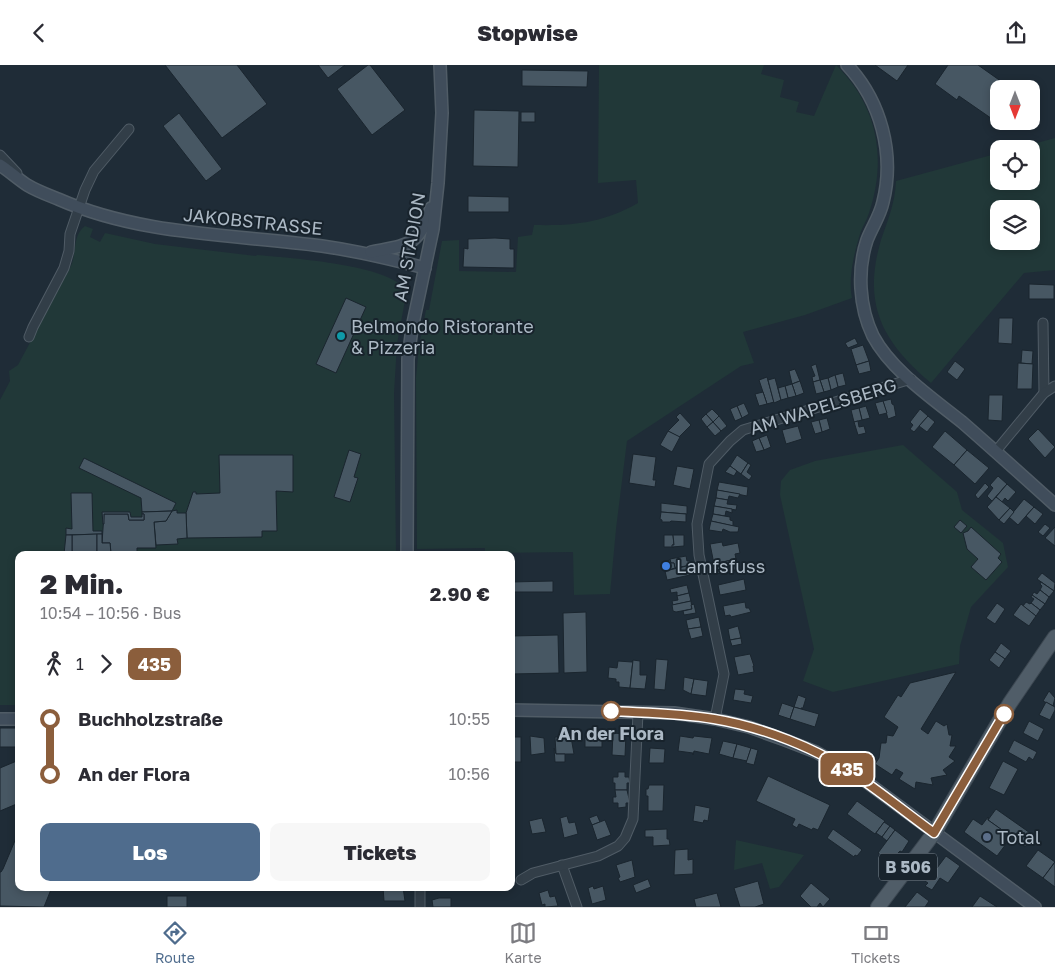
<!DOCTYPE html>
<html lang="de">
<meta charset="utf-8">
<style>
:root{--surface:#fff;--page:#f7f7f7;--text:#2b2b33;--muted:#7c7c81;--line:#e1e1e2;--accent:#4f6c8d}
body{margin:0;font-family:"Golos Text",sans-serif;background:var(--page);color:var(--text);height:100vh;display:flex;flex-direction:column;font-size:19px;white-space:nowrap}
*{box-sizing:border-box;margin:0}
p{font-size:16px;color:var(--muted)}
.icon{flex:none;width:28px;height:28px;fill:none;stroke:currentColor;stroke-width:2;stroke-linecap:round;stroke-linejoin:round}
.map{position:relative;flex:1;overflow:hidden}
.side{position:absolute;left:15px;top:486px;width:500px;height:340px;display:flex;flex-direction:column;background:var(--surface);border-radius:10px;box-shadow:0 2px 8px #0003}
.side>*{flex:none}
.badge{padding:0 10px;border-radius:8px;font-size:18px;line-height:32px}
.needle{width:32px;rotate:180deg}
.controls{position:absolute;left:990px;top:15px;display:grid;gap:10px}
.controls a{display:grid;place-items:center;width:50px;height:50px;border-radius:10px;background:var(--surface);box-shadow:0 2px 8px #0003;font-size:25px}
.map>.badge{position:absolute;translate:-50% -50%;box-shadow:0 0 0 2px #fff}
.legs{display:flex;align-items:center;gap:8px;height:55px;padding:0 25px;font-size:16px}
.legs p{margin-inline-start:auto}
.summary{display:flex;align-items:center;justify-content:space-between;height:85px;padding:0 25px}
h1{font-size:28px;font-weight:800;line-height:38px}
.button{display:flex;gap:10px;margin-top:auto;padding:10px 25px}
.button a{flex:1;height:58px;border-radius:10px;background:var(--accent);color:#fff;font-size:20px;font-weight:800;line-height:58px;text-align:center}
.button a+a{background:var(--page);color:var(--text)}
ul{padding:0 25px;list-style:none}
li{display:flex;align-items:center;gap:18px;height:55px;font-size:19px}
li i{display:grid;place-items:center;width:8px;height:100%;margin:0 6px;background:currentColor}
li i::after{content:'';width:12px;height:12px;margin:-6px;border:4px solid;border-radius:50%;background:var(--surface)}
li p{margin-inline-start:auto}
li:first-child i{background:linear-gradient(#0000 50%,currentColor 0)}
li:last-child i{background:linear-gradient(currentColor 50%,#0000 0)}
header{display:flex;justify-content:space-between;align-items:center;height:65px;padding:0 25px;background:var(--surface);font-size:22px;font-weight:800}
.tab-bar{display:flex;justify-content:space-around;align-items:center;height:70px;border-top:1px solid var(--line);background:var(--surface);font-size:14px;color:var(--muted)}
.tab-bar a{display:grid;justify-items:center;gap:2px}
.tab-bar .active{color:var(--accent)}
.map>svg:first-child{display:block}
.green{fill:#213838;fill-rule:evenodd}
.building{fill:#475763;stroke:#1a252e}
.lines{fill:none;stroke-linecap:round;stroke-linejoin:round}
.street-casing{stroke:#505c66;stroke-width:11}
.secondary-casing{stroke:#505c66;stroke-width:14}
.primary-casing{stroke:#3c4751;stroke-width:16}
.street{stroke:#323e48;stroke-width:9}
.secondary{stroke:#404d5b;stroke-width:11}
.primary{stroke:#505d68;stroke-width:14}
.line-1-casing{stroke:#fff;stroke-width:11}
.line-1{stroke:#8b5e3c;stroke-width:8}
.culture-dot{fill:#0f9aa8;stroke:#18232c;stroke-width:2}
.shop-dot{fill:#3f7fe0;stroke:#18232c;stroke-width:2}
.stop-1-dot{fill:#fff;stroke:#8b5e3c;stroke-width:2.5}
.service-dot{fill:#5c6f8a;stroke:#18232c;stroke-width:2}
.labels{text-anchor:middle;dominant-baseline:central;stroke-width:4;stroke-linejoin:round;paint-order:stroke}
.shield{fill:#18232c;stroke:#808c97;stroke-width:1}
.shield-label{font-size:16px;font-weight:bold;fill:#acb9c5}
.street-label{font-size:18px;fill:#acb9c5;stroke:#18232c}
.poi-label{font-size:18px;fill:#acb9c5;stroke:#18232c;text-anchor:start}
.stop-label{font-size:18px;font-weight:bold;fill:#acb9c5;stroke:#18232c}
</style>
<header><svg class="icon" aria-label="back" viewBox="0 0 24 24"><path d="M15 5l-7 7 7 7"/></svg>Stopwise<svg class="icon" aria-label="share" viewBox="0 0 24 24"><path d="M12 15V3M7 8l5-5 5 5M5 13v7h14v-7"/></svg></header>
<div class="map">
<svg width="1055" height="842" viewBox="0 0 1055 842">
<rect width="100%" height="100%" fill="#1f2c37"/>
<!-- green -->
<g class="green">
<path d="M599 0H764L761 9 784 15 780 32 799 37 796 47 814 51 836 0C878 41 887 94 869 148 867 155 862 162 860 169 854 189 848 213 852 233L805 250 743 267 754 298 741 301 627 376 616 464 610 529 574 530 573 487 485 488V483L417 484 416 313 419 281 426 245H429L442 176 459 175V206L516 207 518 172 532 170 534 160C573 161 603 158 638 138L636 115 598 118Z"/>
<path d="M1055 73V205L1024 208 931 318C882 277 862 239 881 175 888 154 895 139 896 116L999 88V116H1031V84H1015ZM999 144H1031V176H999Z"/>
<path d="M85 161 93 164 90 172 100 177 105 168 155 179 256 191 257 190C289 193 382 199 403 222L405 235 397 279 394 328 396 490H19V640H0V335L10 316 9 306 18 300 71 201C77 187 72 171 85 161Z"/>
<path d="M903 380 957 427 962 445 1003 478 1008 502 971 542 960 581 959 599 833 627 803 616 814 584 780 430 781 416 790 405 815 396Z"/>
<path d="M736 775 804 790 779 822 770 824 762 798 734 805Z"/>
</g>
<!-- building -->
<g class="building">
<path d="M165 0H237L267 39 222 73Z"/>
<path d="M318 0H345L328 13Z"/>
<path d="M368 0H370L405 45 372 70 337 24Z"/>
<path d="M875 0H908L897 16Z"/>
<path d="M948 0H978L1012 24H999V56L998 58 959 31 957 35 935 19Z"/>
<path d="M522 5 588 6 587 22 522 21Z"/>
<path d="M474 45 519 46 518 102 473 101Z"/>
<rect x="521" y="47" width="14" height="10"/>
<path d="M179 48 222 104 206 116 163 61Z"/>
<path d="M468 131 509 132V147H468Z"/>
<path d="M495 173 510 174V184H514V203L463 202 464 183 468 184V174Z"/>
<path d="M1029 219 1054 220V234H1029Z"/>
<path d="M346 233 366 242 336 308 316 299Z"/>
<path d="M999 253H1013L1012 279 998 278Z"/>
<path d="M855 273 858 279 848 283 845 278Z"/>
<path d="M863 280 869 296 856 300 851 284Z"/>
<path d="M1022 285 1033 286 1032 299 1021 298Z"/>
<path d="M869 296 871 306 859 309 856 300Z"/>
<path d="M955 296 965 304 957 315 947 307Z"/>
<path d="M1018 298 1033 299 1032 324H1017Z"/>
<path d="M816 299 820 315 813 317 812 312 815 311 811 301Z"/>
<path d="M795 304 800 316 792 319 789 306Z"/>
<path d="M843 308 846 320 838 322 835 310Z"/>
<path d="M835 310 838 322 831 325 828 313Z"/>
<path d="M767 312 774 337 767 339 759 315Z"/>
<path d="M775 313 781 335 774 338 768 315Z"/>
<path d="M828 313 831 325 824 327 820 315Z"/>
<path d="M820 315 824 327 816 329 813 317Z"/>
<path d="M800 316 804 328 796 331 792 319Z"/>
<path d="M792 319 796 331 788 333 785 321Z"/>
<path d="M785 321 788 333 781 335 778 323Z"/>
<path d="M763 327 767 339 759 341 755 329Z"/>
<path d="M989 330H1003L1002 356 988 355Z"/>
<path d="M891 334 892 339 894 340 896 351 888 354 883 336Z"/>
<path d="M883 336 887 348 879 350 875 338Z"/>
<path d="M744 338 749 349 742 353 737 341Z"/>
<path d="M737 341 742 353 735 356 730 344Z"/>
<path d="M866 341 870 353 862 355 859 343Z"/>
<path d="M859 343 862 355 854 357 851 345Z"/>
<path d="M712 344 719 351 713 357 706 349Z"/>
<path d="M920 344 928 351 914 367 910 364 913 360 910 357Z"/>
<path d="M680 348 691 360 679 372 668 366 679 355 676 352Z"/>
<path d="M706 349 713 357 707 362 701 354Z"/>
<path d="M719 351 727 361 721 366 713 357Z"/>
<path d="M928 351 935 357 927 367 919 361Z"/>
<path d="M827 353 830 364 822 367 819 355Z"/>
<path d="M819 355 822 367 815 369 811 357Z"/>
<path d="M858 356 859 362 864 361 866 368 858 370 854 357Z"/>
<path d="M713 357 721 366 715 371 707 362Z"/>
<path d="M798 361 802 374 786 379 782 365Z"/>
<path d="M1038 364 1055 382 1045 393 1028 374Z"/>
<path d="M668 366 680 372 672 387 660 380Z"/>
<path d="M945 366 967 385 954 400 932 382Z"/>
<path d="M767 370 771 382 764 385 759 373Z"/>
<path d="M759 373 764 385 756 387 752 376Z"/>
<path d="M349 385 361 389 354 412 358 413 350 437 334 432Z"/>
<path d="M967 385 989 403 975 419 954 400Z"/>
<path d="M633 389 656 392 653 415H656L655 422 629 418Z"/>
<path d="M219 390H293V427L276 426 277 466H262V472L187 473 186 448 193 427H196V429L220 428Z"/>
<path d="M737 390 748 398 741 409 730 401Z"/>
<path d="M84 393 176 438 172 446 142 447 141 433 79 403Z"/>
<path d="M748 398 751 400 747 407 752 411 749 415 741 409Z"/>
<path d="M677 401 694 404 690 424 673 420Z"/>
<path d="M730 401 737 406 734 411 725 407Z"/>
<path d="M998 411 1007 419 992 436 987 431 993 423 990 420Z"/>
<path d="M719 417 748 422 747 431 717 425Z"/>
<path d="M985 418 989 422 978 434 975 430Z"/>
<path d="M1007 419 1016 427 1008 436 1005 433 1002 437 996 432Z"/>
<path d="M717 425 740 429 738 433 729 431 728 435 716 433Z"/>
<path d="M71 428H92L93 466H102V469L66 470V463L72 464Z"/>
<path d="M996 432 1010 443 999 455 987 442Z"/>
<path d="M716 433 728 435 727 439 737 440 736 445 714 441Z"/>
<path d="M1024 434 1034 442 1018 460 1009 452 1006 456Z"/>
<path d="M661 438 687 441V449L661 447Z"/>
<path d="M714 441 732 444V448L726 446 725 451 713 449Z"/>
<path d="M1034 442 1043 449 1035 459 1026 451Z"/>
<path d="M1010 443 1014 447 1004 459 999 455Z"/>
<path d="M177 445V448H186L187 473 177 474 178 479 156 480 154 457 166 456 172 446Z"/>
<path d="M172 446 166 456 154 457 156 483H137V489L111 490 110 478H102L104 449H128L129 455H144V449H142V447Z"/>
<path d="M102 447H130L131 452H142V449H144V455H129L128 449H104V459H103Z"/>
<path d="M661 447 686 449V457L671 456 670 457H662V455L660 454Z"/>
<path d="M713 449 730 452V455L733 456V461L711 456Z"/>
<path d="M960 455 967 461 961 468 954 462Z"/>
<path d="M711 456 739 462 738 467H730L723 464 722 467 709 465Z"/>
<path d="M1045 459 1050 463 1043 471 1038 467Z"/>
<path d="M971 462 1001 489 998 493 1002 497 986 515 971 502 978 494 967 484 963 468 968 466Z"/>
<path d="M1055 462V481L1045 473Z"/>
<path d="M97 469V490H72V470Z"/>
<path d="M97 469H102V478H110L111 488 97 490Z"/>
<path d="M66 470H72V490L64 489Z"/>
<path d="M664 470H673L674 480H672L674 482H664Z"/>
<path d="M673 470H684V481L672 482V480H674Z"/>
<path d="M722 477 723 481 738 478 740 488 735 489 736 494 714 499 710 479Z"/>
<path d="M686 491 687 496H690L691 500 675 503 674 498H671L670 494Z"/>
<path d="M736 494 739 504 716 509 715 504 716 503V499H714Z"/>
<path d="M670 495 671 498H674L675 503 665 506 663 497Z"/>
<path d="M691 500 692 504H689L690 510 667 515 665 506Z"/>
<path d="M1042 508 1055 518 1054 526 1037 514Z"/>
<path d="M744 514 746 525 720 530 718 520Z"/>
<path d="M553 516V527H511V517Z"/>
<path d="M1041 517 1054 526 1049 532 1040 525 1042 521 1040 519Z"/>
<path d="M687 520 689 528 677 531V527L671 528 670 524Z"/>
<path d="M1040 525 1049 532 1045 539 1032 530 1034 527 1037 529Z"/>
<path d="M689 528 691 536 673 540 672 536 678 535 677 531Z"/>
<path d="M1032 530 1045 539 1040 545 1031 538 1034 534 1031 532Z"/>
<path d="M691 536 692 544 676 547 673 546 672 540Z"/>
<path d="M745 537 746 543H749L751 547 731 552 730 550 725 551 723 541Z"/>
<path d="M1026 537 1030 539 1031 538 1040 545 1036 551 1023 541Z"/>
<path d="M997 538 1005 544 995 559 986 553Z"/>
<path d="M694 539 696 548 684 550 683 546 692 544 691 540Z"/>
<path d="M1021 539 1036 551 1029 561 1013 550Z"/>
<path d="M586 547 587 607 564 608 563 548Z"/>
<path d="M699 552 701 562 688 564 686 555Z"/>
<path d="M738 561 741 573 730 575 728 564Z"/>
<path d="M701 562 703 571 691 574 688 564Z"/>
<path d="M558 570 559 608 511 609V571Z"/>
<path d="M741 573 742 579 732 581 730 575Z"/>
<path d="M1001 578 1011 586 1005 594 995 587Z"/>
<path d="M995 587 1005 594 999 603 989 595Z"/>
<path d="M750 589 754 601H753L754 607 738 610 734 592Z"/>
<path d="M656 594 668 595 665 625 654 624Z"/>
<path d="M633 595 630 623 619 622V617H616V614L608 613 609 602 617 603 618 596 632 597Z"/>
<path d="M633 595 640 596V610H647L645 624 630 623Z"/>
<path d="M956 607 921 664 928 669 936 656 944 661 947 659 949 670H952L950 681H956L949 692 955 696 943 705 947 710 931 713 933 720 916 717 915 724 899 714 903 708 896 704 892 710 875 699 879 693 881 678H886L887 670 893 671 898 662 884 652 898 630 901 632 910 618Z"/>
<path d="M684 612 694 614 691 629 683 625Z"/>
<path d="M694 614 708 616 706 631 691 629Z"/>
<path d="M735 624 745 625 744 629 753 631 751 638 733 635Z"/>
<path d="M1049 626 1055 633 1053 641 1043 636Z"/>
<path d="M798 630 806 633 803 643H801V644L794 642Z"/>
<path d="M1046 637 1055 642V645L1050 655 1039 650Z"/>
<path d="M782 638 794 642 790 654 778 650Z"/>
<path d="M794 642 819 649 815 662 790 654Z"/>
<path d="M1029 656 1044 664 1038 676 1023 668Z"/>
<rect x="0" y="663" width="19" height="19"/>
<path d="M613 668 626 669 625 691 612 690Z"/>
<rect x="585" y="669" width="17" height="13"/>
<path d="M530 671 544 673 545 688 531 690Z"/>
<path d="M680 671 693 673 694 671 712 673 709 689 694 686 693 690V688L678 686Z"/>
<rect x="511" y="672" width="10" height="25"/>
<path d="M555 672H571L574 689H556Z"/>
<path d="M1014 675 1037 687 1033 695 1029 692 1026 697 1008 687Z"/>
<path d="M723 676 737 679 733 693 719 689Z"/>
<path d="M737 679 751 683 747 696 733 693Z"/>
<path d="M554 683 556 689H565V697H555Z"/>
<path d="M650 683 665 684 664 698H649Z"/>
<path d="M751 683 758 685 754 700 746 698Z"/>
<path d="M19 695V738L0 746V703Z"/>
<path d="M1003 696 1018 704 1004 730 989 723Z"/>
<path d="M618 707H625V712H629L630 718H627V725H615V718H613V712H618Z"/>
<path d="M768 711 830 740 818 765 813 763 812 765 799 759 797 763 792 760 795 754 756 736Z"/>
<path d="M649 720H664L663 746H648V731H646V724H648Z"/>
<path d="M615 725H627L630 738H626V742L618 743V738H613V732H616Z"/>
<path d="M857 736 885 756 875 769 847 749Z"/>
<path d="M695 740 710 743 708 756 704 755 703 758 693 756Z"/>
<path d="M996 744 1033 770 1025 782 988 755Z"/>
<path d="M597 750 600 757 592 760 589 753Z"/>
<path d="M567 751 569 758 575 757 578 769 564 773 560 753Z"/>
<path d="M988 752V755L1005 767 1000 773 1006 779 997 791 964 767 973 754 982 760Z"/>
<path d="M542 753 546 767 532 769 529 756Z"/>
<path d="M605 755 611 770 597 775 592 760Z"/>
<path d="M884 757 890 761 882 772 876 768Z"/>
<path d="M890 761 895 765 887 776 882 772Z"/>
<path d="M667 764V774H669L670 780 653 781V772H645V765Z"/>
<path d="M833 764 861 784 862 785 857 791 855 790 854 792 827 773Z"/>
<path d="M895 765 909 776 902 787 900 786 897 789 890 797 878 788Z"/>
<path d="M19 766V822H52L44 842 0 841V807H1L3 804Z"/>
<path d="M688 784V795L693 794V809L674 810 675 785Z"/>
<path d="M1038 785 1055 797 1043 813 1026 801Z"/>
<path d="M946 791 960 801 948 818 940 813 932 825 925 821 928 818 925 816 935 801 937 803Z"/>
<path d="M632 795 635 812 620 817 618 813 620 812 616 800Z"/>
<path d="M1055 797V822L1043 813Z"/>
<path d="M648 814 651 822 636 828 633 820Z"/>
<path d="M758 816 764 839 755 842H740L734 823Z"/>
<path d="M811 818 830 834 823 842 820 838 817 842H811L800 831Z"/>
<path d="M593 821 594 824 603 821 606 835 592 839 588 823Z"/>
<path d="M383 822H403L405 836H384Z"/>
<path d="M548 825 550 832 555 831 558 841 545 842V839L542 840 539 828Z"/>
<path d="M917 827 929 836 925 842H905Z"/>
<path d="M717 828 721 842H696L694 834Z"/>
<rect x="167" y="831" width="20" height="11"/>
<path d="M980 831 997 842H972Z"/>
<path d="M439 833H451V842H433L432 835Z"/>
</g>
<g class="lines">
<!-- street casing -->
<g class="street-casing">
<g id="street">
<path d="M0 90 17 108"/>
<path d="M1043 258 1044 328"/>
<path d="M29 272 33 262 64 203 69 186 70 169 85 125 94 106 129 64"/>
<path d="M996 386 1044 328 1055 321"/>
<path d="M715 654 724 609 699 490 697 459 709 399 730 376 743 365 911 314"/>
<path d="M562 800 577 842"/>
<path d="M521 815 533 808 598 791 618 781 625 773 633 754 638 648"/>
<path d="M420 822V842"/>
</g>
</g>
<!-- secondary casing -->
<g class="secondary-casing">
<g id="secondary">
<path d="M847 0C881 36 895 89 883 137 880 151 872 162 867 175 857 205 859 242 873 271 891 305 932 333 962 357 993 384 1024 412 1055 440"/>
<path d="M0 100C9 106 18 114 27 120 37 126 48 130 58 134 142 171 233 169 322 181 357 186 391 194 425 203"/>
<path d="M371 187C407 180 419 182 431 143"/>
<path d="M407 490 408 294 412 263 433 164 438 118 442 48 440 0"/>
<path d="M511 645 674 648 715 654 749 662 785 675 816 687 857 710 1035 842"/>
<path d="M0 654H19"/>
</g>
</g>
<!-- primary casing -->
<g class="primary-casing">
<path id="primary" d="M878 842 934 768 1010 638 1055 572"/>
</g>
<!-- street -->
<use href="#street" class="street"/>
<!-- secondary -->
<use href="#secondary" class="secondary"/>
<!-- primary -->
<use href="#primary" class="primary"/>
</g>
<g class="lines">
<!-- line-1 casing -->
<g class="line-1-casing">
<path id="line-1" d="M611 646C646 648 679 648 714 654 762 662 817 683 857 711 883 729 908 749 934 768L1004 649"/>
</g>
<!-- line-1 -->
<use href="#line-1" class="line-1"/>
</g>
<!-- markers -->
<circle class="culture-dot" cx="341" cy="271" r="5"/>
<circle class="shop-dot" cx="666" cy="501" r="5"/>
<g class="stop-1-dot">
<circle cx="611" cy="646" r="9"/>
<circle cx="1004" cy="649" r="9"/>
</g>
<circle class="service-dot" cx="987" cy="772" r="5"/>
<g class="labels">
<!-- shield labels -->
<rect class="shield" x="879" y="788.5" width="58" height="27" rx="4"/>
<g class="shield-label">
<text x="908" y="802">B 506</text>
</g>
<!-- street labels -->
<g class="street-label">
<text transform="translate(253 156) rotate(6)">JAKOBSTRASSE</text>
<text transform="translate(409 182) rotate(-80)">AM STADION</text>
<text transform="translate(823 341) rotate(-17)">AM WAPELSBERG</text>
</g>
<!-- poi labels -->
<g class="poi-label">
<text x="351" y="261">Belmondo Ristorante<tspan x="351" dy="21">&amp; Pizzeria</tspan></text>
<text x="676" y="501">Lamfsfuss</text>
<text x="997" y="772">Total</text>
</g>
<!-- stop labels -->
<g class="stop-label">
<text x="611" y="668">An der Flora</text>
</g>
</g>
</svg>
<div class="controls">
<a><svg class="needle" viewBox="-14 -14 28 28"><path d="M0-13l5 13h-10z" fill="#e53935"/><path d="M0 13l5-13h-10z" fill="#7c7c81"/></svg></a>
<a><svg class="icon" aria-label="locate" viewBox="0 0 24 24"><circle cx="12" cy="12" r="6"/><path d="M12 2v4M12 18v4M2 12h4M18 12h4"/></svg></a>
<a><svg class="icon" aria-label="layers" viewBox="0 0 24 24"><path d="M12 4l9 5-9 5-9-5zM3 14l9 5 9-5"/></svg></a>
</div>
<b class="badge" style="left:847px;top:704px;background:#8b5e3c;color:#fff">435</b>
<section class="side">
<div class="summary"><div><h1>2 Min.</h1><p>10:54 – 10:56 · Bus</p></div><b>2.90 €</b></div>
<div class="legs"><svg class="icon" aria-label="walk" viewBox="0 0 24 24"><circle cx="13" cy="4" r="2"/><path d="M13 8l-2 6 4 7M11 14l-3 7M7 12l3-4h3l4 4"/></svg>1<svg class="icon" aria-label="forward" viewBox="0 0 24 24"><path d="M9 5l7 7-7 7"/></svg><b class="badge" style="background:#8b5e3c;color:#fff">435</b></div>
<ul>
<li><i style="color:#8b5e3c"></i><b>Buchholzstraße</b><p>10:55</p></li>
<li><i style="color:#8b5e3c"></i><b>An der Flora</b><p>10:56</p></li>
</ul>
<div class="button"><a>Los</a><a>Tickets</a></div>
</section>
</div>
<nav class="tab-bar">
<a class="active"><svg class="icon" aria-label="directions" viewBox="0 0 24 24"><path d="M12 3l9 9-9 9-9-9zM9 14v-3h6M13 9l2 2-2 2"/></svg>Route</a>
<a><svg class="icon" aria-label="map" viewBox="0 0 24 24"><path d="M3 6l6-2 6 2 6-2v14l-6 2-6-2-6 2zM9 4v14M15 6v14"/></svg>Karte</a>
<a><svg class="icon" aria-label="tickets" viewBox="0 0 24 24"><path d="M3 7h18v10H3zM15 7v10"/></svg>Tickets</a>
</nav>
